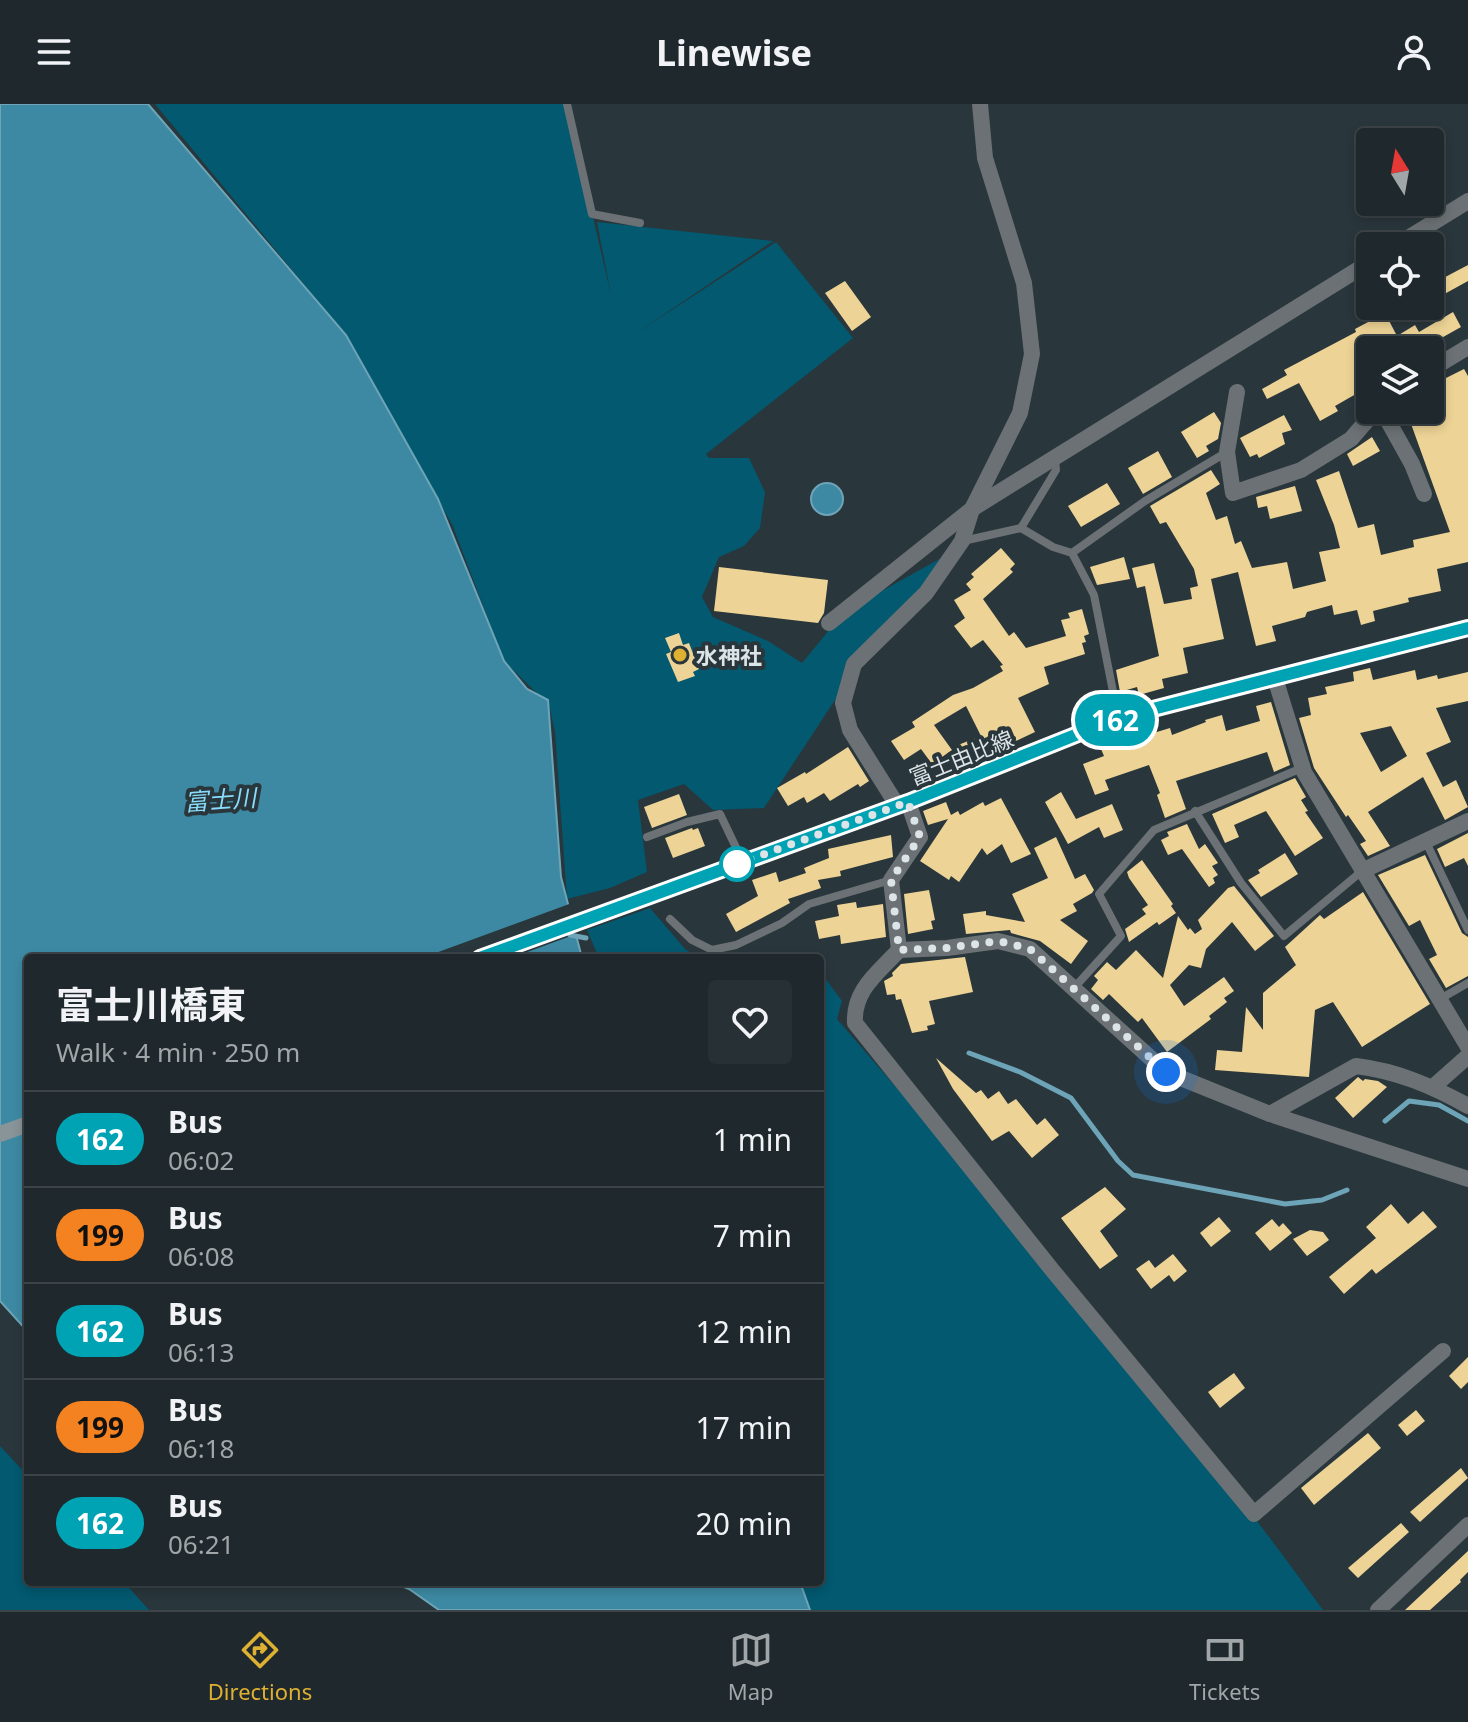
<!DOCTYPE html>
<meta charset="utf-8">
<style>
:root{--surface:#1f282c;--page:#273034;--text:#f1f3f6;--muted:#a1a6a9;--line:#3c4448;--accent:#deb133}
body{margin:0;font-family:"Noto Sans","Noto Sans JP",sans-serif;background:var(--page);color:var(--text);height:100vh;display:flex;flex-direction:column;font-size:30px;white-space:nowrap}
*{box-sizing:border-box;margin:0}
p{font-size:26px;color:var(--muted)}
.icon{flex:none;width:44px;height:44px;fill:none;stroke:currentColor;stroke-width:2;stroke-linecap:round;stroke-linejoin:round}
.map{position:relative;flex:1;overflow:hidden}
.drawer{position:absolute;left:24px;top:850px;width:800px;height:632px;display:flex;flex-direction:column;background:var(--surface);border-radius:8px;box-shadow:0 4px 12px #0003,0 0 0 2px var(--line)}
.drawer>*{flex:none}
.badge{padding:0 16px;border-radius:26px;font-size:28px;line-height:52px}
.needle{width:52px;rotate:349deg}
.tools{position:absolute;left:1356px;top:24px;display:grid;gap:16px}
.tools a{display:grid;place-items:center;width:88px;height:88px;border-radius:8px;background:var(--surface);box-shadow:0 4px 12px #0003,0 0 0 2px var(--line);font-size:40px}
.you{position:absolute;width:40px;height:40px;margin:-20px;border:6px solid #fff;border-radius:50%;background:#1a73e8;box-shadow:0 0 0 12px #1a73e833}
.map>.badge{position:absolute;translate:-50% -50%;box-shadow:0 0 0 4px #fff}
.round{display:grid;place-items:center;flex:none;width:84px;height:84px;border-radius:8px;background:var(--page)}
.overview{display:flex;align-items:center;justify-content:space-between;height:136px;padding:0 32px}
h1{font-size:38px;font-weight:700;line-height:60px}
ul{padding:0;list-style:none}
li{display:flex;align-items:center;gap:24px;height:96px;padding:0 32px;border-top:2px solid var(--line)}
li div{flex:1}
li b{display:block;font-size:30px}
li em{font-style:normal}
li .badge{min-width:88px;font-weight:700;text-align:center}
header{display:flex;justify-content:space-between;align-items:center;height:104px;padding:0 32px;background:var(--surface);font-size:36px;font-weight:700}
.menu{display:flex;justify-content:space-around;align-items:center;height:112px;border-top:2px solid var(--line);background:var(--surface);font-size:22px;color:var(--muted)}
.menu a{display:grid;justify-items:center;gap:4px}
.menu .current{color:var(--accent)}
.map>svg:first-child{display:block}
.green{fill:#025970}
.water{fill:#3d89a3;stroke:#6da4b7;stroke-width:2}
.pier{fill:#29363b}
.lines{fill:none;stroke-linecap:round;stroke-linejoin:round}
.stream{stroke:#6da4b7;stroke-width:5}
.building{fill:#edd395;fill-rule:evenodd}
.lane{stroke:#6b7174;stroke-width:8}
.street{stroke:#6b7174;stroke-width:16}
.secondary{stroke:#899498;stroke-width:16}
.line-casing{stroke:#fff;stroke-width:18}
.line{stroke:#00a3b4;stroke-width:12}
.walk{stroke:#dce4e7;stroke-width:8;stroke-dasharray:0 14.4}
.poi-dot{fill:#deb133;stroke:#29363b;stroke-width:3}
.stop-dot{fill:#fff;stroke:#00a3b4;stroke-width:4}
.labels{text-anchor:middle;dominant-baseline:central;stroke-width:8;stroke-linejoin:round;paint-order:stroke}
.poi-label{font-size:22px;font-weight:bold;fill:#dce4e7;stroke:#29363b;text-anchor:start}
.street-label{font-size:22px;fill:#dce4e7;stroke:#29363b}
.water-label{font-size:24px;font-style:italic;fill:#89dcfb;stroke:#29363b}
</style>
<header><svg class="icon" aria-label="menu" viewBox="0 0 24 24"><path d="M4 6h16M4 12h16M4 18h16"/></svg>Linewise<svg class="icon" aria-label="person" viewBox="0 0 24 24"><circle cx="12" cy="8" r="4"/><path d="M4 21q1-7 8-7t8 7"/></svg></header>
<div class="map">
<svg width="1468" height="1506" viewBox="0 0 1468 1506">
<rect width="100%" height="100%" fill="#29363b"/>
<!-- green -->
<g class="green">
<path d="M155 0H567L611 191 597 118 773 137 635 230 776 138 853 234 706 350 709 354H749L765 388 760 424 744 442 719 453 702 493 713 513 768 537 802 559 844 508 943 453 898 517 837 593 764 704 713 706 684 680 638 696 647 768 610 784 567 795 555 628 549 601 504 557 452 420 321 201Z"/>
<path d="M650 804 685 845 698 854H599L587 826Z"/>
<path d="M820 867 842 897 837 915C1003 1108 1174 1299 1323 1506H797L784 1478H820V1113L826 1089 820 1102Z"/>
<path d="M0 1342 28 1372V1478H124L149 1506H0Z"/>
</g>
<!-- water -->
<g class="water">
<path d="M0 0H148L346 231 438 395 504 557 527 585 548 596 561 773 582 854H28V1228L0 1197Z"/>
<circle cx="827" cy="395" r="16"/>
<path d="M391 1478H800L810 1506H439L409 1485Z"/>
</g>
<!-- pier -->
<path class="pier" d="M572 799 579 829 511 854H422Z"/>
<g class="lines">
<!-- stream -->
<g class="stream">
<path d="M570 831 586 834"/>
<path d="M969 949 1020 968 1071 994 1118 1057 1133 1071 1285 1100 1322 1096 1347 1086"/>
<path d="M1385 1017 1409 997 1439 1001 1468 1017"/>
</g>
</g>
<!-- building -->
<g class="building">
<path d="M1468 161V177L1439 193 1432 180Z"/>
<path d="M845 177 871 213 852 227 825 189Z"/>
<path d="M1453 208 1461 223 1420 246H1370V282L1335 302 1338 307 1320 317 1299 279 1267 295 1262 285 1287 271 1284 266 1356 228 1355 225 1385 209 1397 232 1415 221 1419 228Z"/>
<path d="M1464 265 1468 272V458L1437 465 1441 487 1408 494 1409 498 1373 507 1375 517 1361 521 1357 506 1334 511 1332 501 1307 508 1305 513 1272 522 1276 537 1256 542 1238 468 1211 475 1224 535 1183 544 1188 569 1162 575 1164 584 1139 591 1137 583 1120 588 1116 566 1159 552 1145 482 1137 484 1132 464 1154 459 1164 500 1192 495 1190 484 1198 482 1194 465 1166 418 1160 420 1150 402 1211 366 1220 380 1206 389 1216 416 1227 412 1235 440 1241 437 1252 464 1287 458 1293 485 1326 477 1319 448 1340 444 1334 421 1316 376 1339 367 1358 424 1374 420 1381 451 1414 443 1413 436 1450 428 1406 306H1430V282Z"/>
<path d="M1214 308 1221 319 1218 335 1206 342 1209 347 1197 354 1181 328Z"/>
<path d="M1284 311 1292 326 1282 329 1285 340 1259 354 1257 350 1250 353 1240 334Z"/>
<path d="M1372 333 1380 347 1353 362 1347 350Z"/>
<path d="M1158 347 1172 373 1143 390 1128 364Z"/>
<path d="M1107 379 1120 400 1081 423 1068 402Z"/>
<path d="M1295 382 1302 407 1270 415 1267 402 1258 404 1256 393Z"/>
<path d="M1001 444 1015 460 1010 465 1013 468 983 495 1009 532 1014 528 1026 544 1066 532 1061 516 1070 514 1068 509 1082 505 1089 530 1084 532 1086 538 1082 539 1085 550 1044 563 1049 580 1018 594 1035 628 991 649 990 646 964 656 958 641 981 632 966 602 934 621 952 646 932 660 921 645 904 656 891 637 915 623 912 618 953 591 973 584 1003 567 1000 562 1003 561 983 536 971 544 954 522 965 514 954 496 971 486 966 480 974 473 971 470Z"/>
<path d="M1124 453 1130 475 1097 481 1090 463Z"/>
<path d="M719 463 828 476 824 509 818 519 714 507Z"/>
<path d="M679 529 683 541 689 539 699 565 693 568 695 572 678 578 666 550 671 548 665 534Z"/>
<path d="M1370 564 1373 576 1415 566 1417 576 1437 571 1438 575 1468 568V597L1436 604 1451 638 1426 649 1443 683 1456 676 1468 703 1445 716 1423 673 1368 708 1390 742 1368 752 1360 740 1366 737 1348 711 1346 713 1314 664 1299 614 1311 611 1308 594 1327 590 1325 583 1354 577 1353 568ZM1391 622 1407 652 1381 668 1360 629Z"/>
<path d="M1271 598 1290 661 1274 668 1267 648 1176 677 1186 705 1165 714 1157 691 1160 689 1149 661 1105 676 1109 686 1095 691 1083 660 1104 652 1101 645 1170 624 1172 631 1206 618 1205 616 1222 611 1226 627 1260 617 1256 602Z"/>
<path d="M848 643 869 677 860 683 858 680 830 697 824 689 807 699 804 693 788 702 777 684 805 668 806 670Z"/>
<path d="M1295 674 1306 693 1301 696 1308 707 1305 708 1323 734 1295 752 1266 707 1234 721 1239 733 1225 739 1212 710Z"/>
<path d="M1061 688 1076 715 1112 700 1123 726 1104 734 1099 723 1068 740 1045 698Z"/>
<path d="M679 690 687 711 652 724 644 703Z"/>
<path d="M1001 694 1031 750 1011 759 1002 740 987 751 982 744 959 778 951 772 949 776 920 757 948 715 928 721 923 707 946 698 951 711 958 707 960 711 983 698 985 702Z"/>
<path d="M1187 720 1199 745 1205 740 1218 759 1212 762 1218 771 1213 774 1215 779 1209 783 1182 745 1168 751 1161 736 1169 732 1167 728Z"/>
<path d="M692 724 693 726 698 724 705 742 673 754 665 734Z"/>
<path d="M1468 729V762L1464 754 1445 763 1437 745Z"/>
<path d="M891 731 893 753 840 767 841 772 818 776 821 784 788 795 790 799 736 828 726 810 758 792 752 776 776 768 779 778 806 769 804 764 829 754 828 745Z"/>
<path d="M1056 733 1075 775 1085 770 1094 786 1092 789 1073 800 1077 807 1060 816 1088 837 1071 860 1040 837 1011 829 1010 826 966 830 963 810 986 807V811L1025 818 1012 790 1048 774 1034 744Z"/>
<path d="M1285 749 1298 770 1261 793 1248 776 1260 769 1258 766Z"/>
<path d="M1425 751 1462 829 1468 833V872L1446 884 1429 855 1437 851 1420 816 1409 822 1378 771Z"/>
<path d="M1142 756 1173 800 1171 802 1176 809 1159 821 1157 818 1129 838 1125 825 1146 810 1142 805 1148 801 1129 774 1127 768Z"/>
<path d="M1234 782 1274 832 1255 847 1232 818 1206 845 1201 864 1189 861 1170 881 1184 902 1224 873 1234 887 1224 894 1227 898 1209 912 1211 915 1167 948 1142 914 1138 918 1109 890 1103 896 1091 885 1098 876 1094 872 1107 858 1116 866 1136 846 1163 874 1178 812 1188 826 1190 824 1195 830 1202 825 1198 816 1228 784Z"/>
<path d="M929 786 935 816 931 817 933 825 908 830 904 790Z"/>
<path d="M1363 788 1430 900 1362 943 1333 898 1315 906 1309 973 1215 966 1217 946 1242 948 1246 903 1263 926V889L1296 861 1285 843 1320 811 1324 815Z"/>
<path d="M856 798 857 804 883 800 886 833 841 840 840 831 819 835 815 817 839 812 837 801Z"/>
<path d="M965 853 973 888 929 897 935 920 927 922 928 926 912 929 901 895 896 896 895 890 887 891 884 877 893 872 892 869 901 860Z"/>
<path d="M936 954 976 989 981 986 988 995 999 987 1008 1000 1016 995 1037 1021 1045 1014 1059 1031 1032 1054 1009 1027 992 1037 953 985Z"/>
<path d="M1358 973 1363 977 1365 975 1378 977 1387 983 1353 1014 1335 994Z"/>
<path d="M1105 1083 1126 1105 1100 1127 1118 1152 1100 1165 1061 1114Z"/>
<path d="M1391 1100 1408 1120 1423 1107 1437 1123 1376 1170 1372 1165 1344 1190 1329 1173 1376 1134 1366 1123Z"/>
<path d="M1219 1113 1231 1127 1211 1143 1200 1129Z"/>
<path d="M1272 1115 1279 1123 1283 1119 1292 1129 1270 1147 1255 1129Z"/>
<path d="M1310 1126 1323 1128 1329 1136 1307 1152 1293 1135Z"/>
<path d="M1173 1150 1187 1167 1174 1178 1169 1171 1151 1185 1136 1165 1149 1156 1155 1164Z"/>
<path d="M1468 1253V1278L1461 1285 1449 1272Z"/>
<path d="M1234 1269 1245 1284 1220 1304 1208 1288Z"/>
<path d="M1416 1306 1425 1317 1407 1332 1398 1321Z"/>
<path d="M1368 1329 1381 1344 1314 1401 1301 1384Z"/>
<path d="M1461 1364 1468 1374 1420 1418 1410 1408Z"/>
<path d="M1401 1419 1409 1428 1358 1474 1348 1464Z"/>
<path d="M1468 1447V1468L1460 1476 1461 1478 1430 1506H1405Z"/>
</g>
<g class="lines">
<!-- lane -->
<g class="lane">
<path d="M567 0 592 110 640 119"/>
<path d="M1021 424 1056 366 1055 355"/>
<path d="M963 437 1021 424 1053 443 1072 449"/>
<path d="M1118 613 1094 491 1072 449 1145 397 1227 348"/>
<path d="M1195 707 1241 779 1284 832 1362 767"/>
<path d="M647 733 687 718 720 710 743 758"/>
<path d="M1426 738 1468 826"/>
<path d="M670 815 692 836 712 846 736 841 782 819 809 800 891 776"/>
<path d="M1073 885 1121 832 1099 790 1154 726 1302 664"/>
<path d="M1440 895 1468 879"/>
</g>
<!-- street -->
<g class="street">
<path d="M1395 142 1468 97"/>
<path d="M1430 266 1468 243"/>
<path d="M1237 288 1227 348 1233 389 1301 366 1351 335 1376 306"/>
<path d="M1382 306 1412 360 1424 390"/>
<path d="M829 519 972 405 1370 158"/>
<path d="M1275 574 1304 668 1468 943"/>
<path d="M897 701 850 626 843 599 854 560 926 489 962 437 972 405 1020 309 1032 250 1024 179 985 54 980 0"/>
<path d="M1362 767 1468 717"/>
<path d="M899 846 891 776 920 733 908 698"/>
<path d="M1433 983 1468 952"/>
<path d="M1270 1010 1356 962C1397 967 1432 982 1468 1002"/>
<path d="M1443 1247 1254 1410 1053 1167 855 919C853 886 878 869 899 846L947 844 998 837 1030 845 1166 968 1270 1010 1468 1075"/>
<path d="M1378 1506 1468 1421"/>
</g>
<!-- secondary -->
<g class="secondary">
<path d="M480 854 908 698 1118 614 1468 524"/>
<path d="M0 1030 28 1020"/>
</g>
</g>
<g class="lines">
<!-- line casing -->
<g class="line-casing">
<path id="line" d="M480 854 908 698 1118 614 1468 524"/>
</g>
<!-- line -->
<use href="#line" class="line"/>
<!-- walk -->
<path class="walk" d="M737 760 908 698 920 733 891 776 899 846 947 844 998 837 1030 845 1166 968"/>
</g>
<!-- markers -->
<circle class="poi-dot" cx="680" cy="551" r="8"/>
<circle class="stop-dot" cx="737" cy="760" r="16"/>
<g class="labels">
<!-- poi labels -->
<g class="poi-label">
<text x="696" y="551">水神社</text>
</g>
<!-- street labels -->
<g class="street-label">
<text transform="translate(961 653) rotate(-22)">富士由比線</text>
</g>
<!-- water labels -->
<g class="water-label">
<text transform="translate(220 695) rotate(-4)">富士川</text>
</g>
</g>
</svg>
<div class="tools">
<a><svg class="needle" viewBox="-14 -14 28 28"><path d="M0-13l5 13h-10z" fill="#e53935"/><path d="M0 13l5-13h-10z" fill="#a1a6a9"/></svg></a>
<a><svg class="icon" aria-label="locate" viewBox="0 0 24 24"><circle cx="12" cy="12" r="6"/><path d="M12 2v4M12 18v4M2 12h4M18 12h4"/></svg></a>
<a><svg class="icon" aria-label="layers" viewBox="0 0 24 24"><path d="M12 4l9 5-9 5-9-5zM3 14l9 5 9-5"/></svg></a>
</div>
<div class="you" style="left:1166px;top:968px"></div>
<b class="badge" style="left:1115px;top:616px;background:#00a3b4;color:#fff">162</b>
<section class="drawer">
<div class="overview"><div><h1>富士川橋東</h1><p>Walk · 4 min · 250 m</p></div><a class="round"><svg class="icon" aria-label="heart" viewBox="0 0 24 24"><path d="M12 20l-8-8c-3-5 5-10 8-4 3-6 11-1 8 4z"/></svg></a></div>
<ul>
<li><span class="badge" style="background:#00a3b4;color:#fff">162</span><div><b>Bus</b><p>06:02</p></div><em>1 min</em></li>
<li><span class="badge" style="background:#f58220;color:#111">199</span><div><b>Bus</b><p>06:08</p></div><em>7 min</em></li>
<li><span class="badge" style="background:#00a3b4;color:#fff">162</span><div><b>Bus</b><p>06:13</p></div><em>12 min</em></li>
<li><span class="badge" style="background:#f58220;color:#111">199</span><div><b>Bus</b><p>06:18</p></div><em>17 min</em></li>
<li><span class="badge" style="background:#00a3b4;color:#fff">162</span><div><b>Bus</b><p>06:21</p></div><em>20 min</em></li>
</ul>
</section>
</div>
<nav class="menu">
<a class="current"><svg class="icon" aria-label="directions" viewBox="0 0 24 24"><path d="M12 3l9 9-9 9-9-9zM9 14v-3h6M13 9l2 2-2 2"/></svg>Directions</a>
<a><svg class="icon" aria-label="map" viewBox="0 0 24 24"><path d="M3 6l6-2 6 2 6-2v14l-6 2-6-2-6 2zM9 4v14M15 6v14"/></svg>Map</a>
<a><svg class="icon" aria-label="tickets" viewBox="0 0 24 24"><path d="M3 7h18v10H3zM15 7v10"/></svg>Tickets</a>
</nav>
